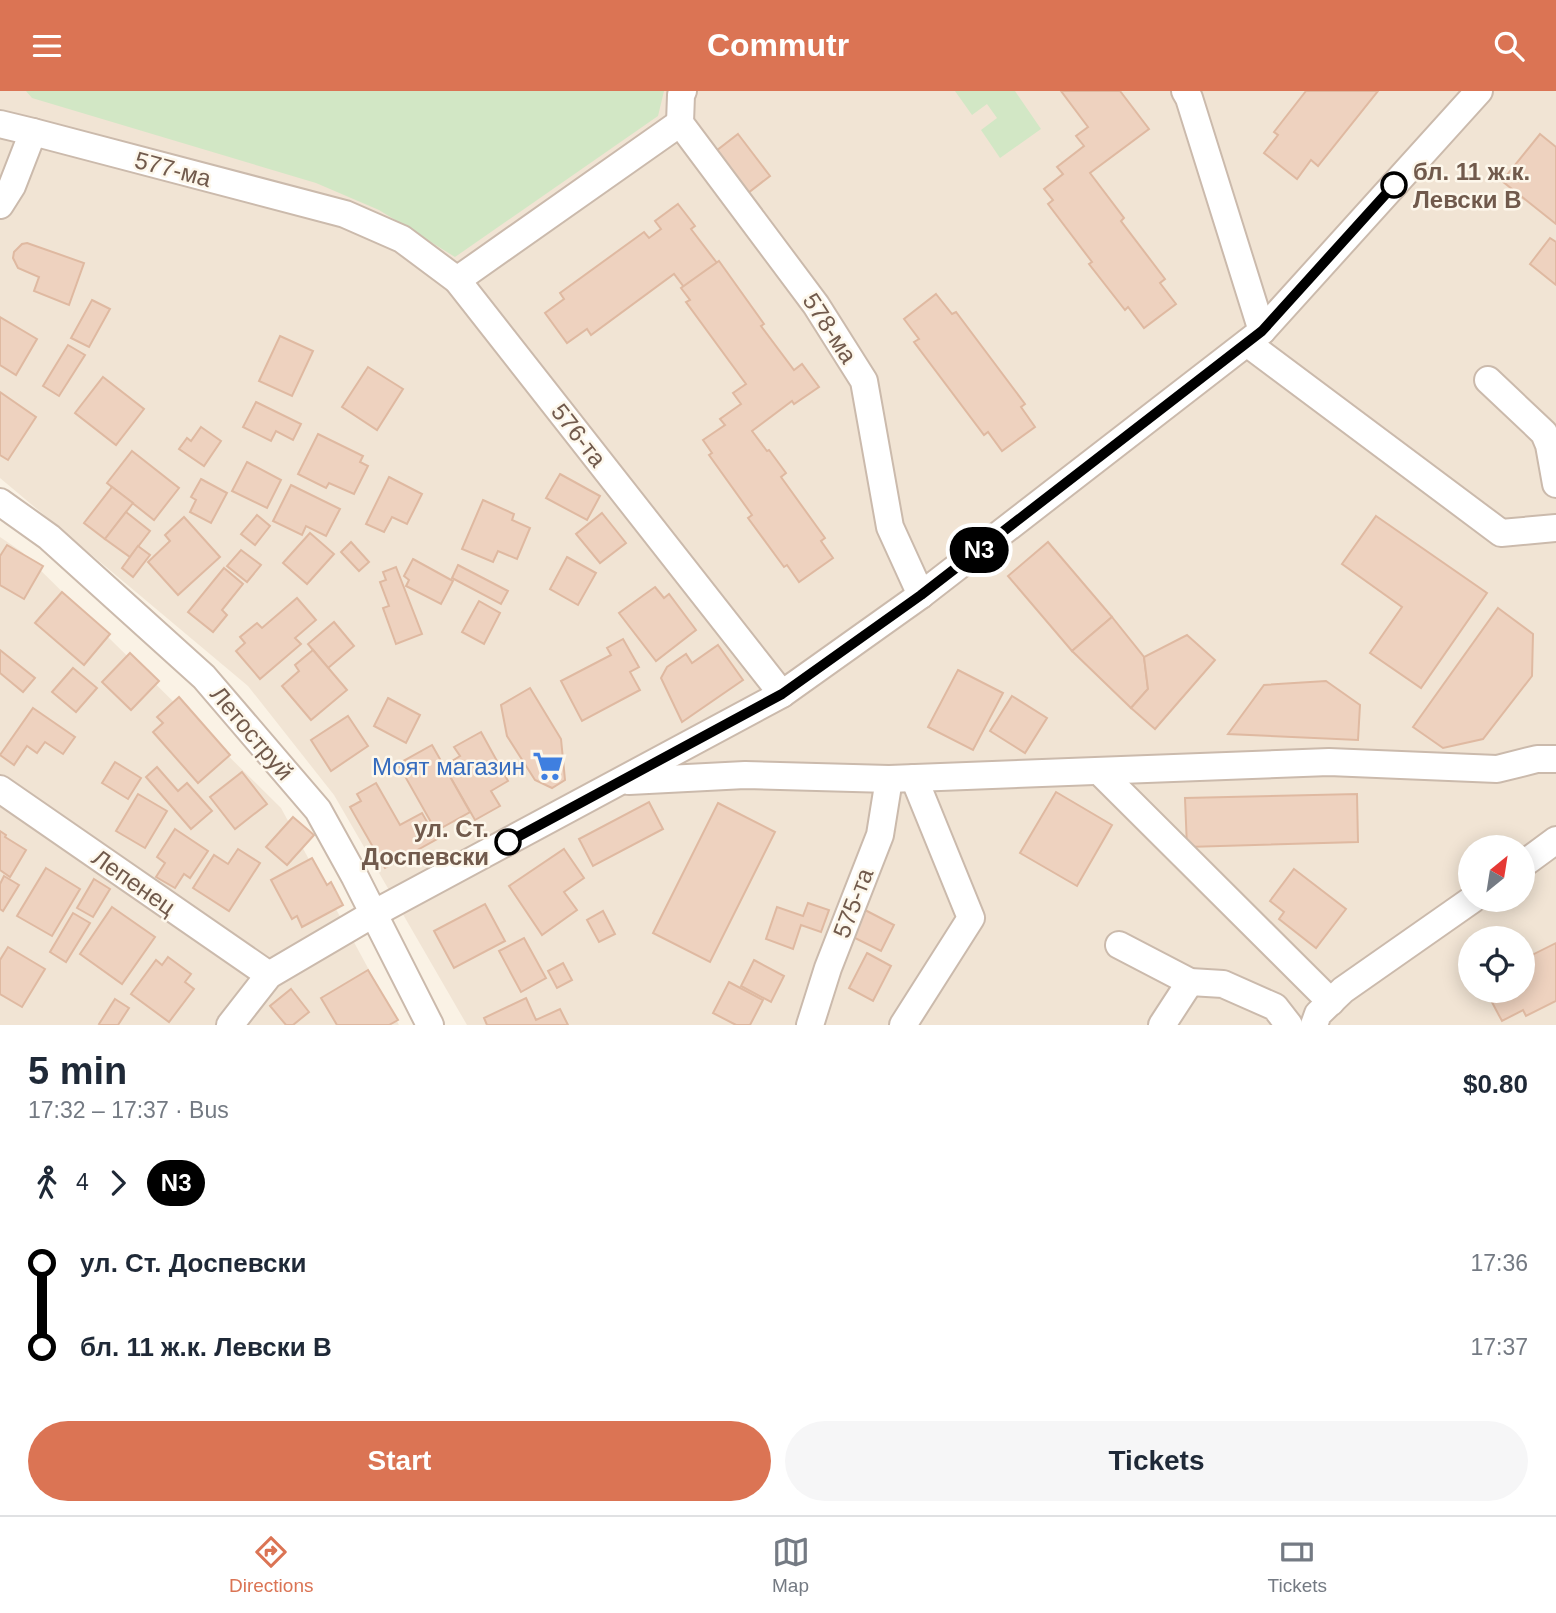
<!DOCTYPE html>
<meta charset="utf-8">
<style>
:root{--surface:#fff;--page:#f6f6f7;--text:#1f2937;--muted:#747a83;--line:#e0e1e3;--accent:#db7454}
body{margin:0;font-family:Helvetica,sans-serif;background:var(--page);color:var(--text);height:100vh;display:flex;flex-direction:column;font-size:26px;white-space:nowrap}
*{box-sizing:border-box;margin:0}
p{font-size:23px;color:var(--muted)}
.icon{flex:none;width:38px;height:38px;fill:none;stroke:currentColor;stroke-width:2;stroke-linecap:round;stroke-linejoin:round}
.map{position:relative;height:934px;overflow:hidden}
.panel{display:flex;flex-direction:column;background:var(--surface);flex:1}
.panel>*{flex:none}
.badge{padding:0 14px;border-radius:23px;font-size:24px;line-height:46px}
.needle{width:46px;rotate:30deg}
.fabs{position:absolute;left:1458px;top:744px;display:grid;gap:14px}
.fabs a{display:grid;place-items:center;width:77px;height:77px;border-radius:50%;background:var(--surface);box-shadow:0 4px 18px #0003;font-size:35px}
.map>.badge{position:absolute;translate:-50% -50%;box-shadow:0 0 0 4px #fff}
.legs{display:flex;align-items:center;gap:10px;height:77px;padding:0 28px;font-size:23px}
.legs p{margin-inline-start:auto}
.headline{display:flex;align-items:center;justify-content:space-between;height:119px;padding:0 28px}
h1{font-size:38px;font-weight:600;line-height:52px}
.action{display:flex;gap:14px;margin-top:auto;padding:14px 28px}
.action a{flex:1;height:80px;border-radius:42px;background:var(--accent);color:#fff;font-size:28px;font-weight:600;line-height:80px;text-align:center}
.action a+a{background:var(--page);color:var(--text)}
ul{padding:0 28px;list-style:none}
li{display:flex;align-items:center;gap:24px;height:84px;font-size:26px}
li i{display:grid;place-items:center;width:10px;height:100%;margin:0 9px;background:currentColor}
li i::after{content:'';width:18px;height:18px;margin:-9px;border:5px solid;border-radius:50%;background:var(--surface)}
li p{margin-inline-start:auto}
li:first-child i{background:linear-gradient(#0000 50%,currentColor 0)}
li:last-child i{background:linear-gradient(currentColor 50%,#0000 0)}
header{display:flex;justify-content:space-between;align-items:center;height:91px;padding:0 28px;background:var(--accent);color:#fff;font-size:32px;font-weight:600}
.menu{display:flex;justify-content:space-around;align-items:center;height:98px;border-top:2px solid var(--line);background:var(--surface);font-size:19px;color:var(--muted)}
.menu a{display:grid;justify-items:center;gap:4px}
.menu .current{color:var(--accent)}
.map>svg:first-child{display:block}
.residential{fill:#f1e4d4;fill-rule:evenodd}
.green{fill:#d2e7c5}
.building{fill:#eed2bf;stroke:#dfb9a1;stroke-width:2}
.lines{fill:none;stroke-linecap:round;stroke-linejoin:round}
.minor-casing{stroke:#cbbaac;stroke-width:30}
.minor{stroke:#fff;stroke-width:26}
.line-1-casing{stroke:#fff;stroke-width:16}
.line-1{stroke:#000;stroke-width:10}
.stop-1-dot{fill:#fff;stroke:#000;stroke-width:3.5}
.labels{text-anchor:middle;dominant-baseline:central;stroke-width:5;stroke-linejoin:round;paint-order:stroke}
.street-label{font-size:24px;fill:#715a4c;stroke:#fdf7eb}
.stop-label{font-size:24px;font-weight:bold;fill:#715a4c;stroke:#fdf7eb;text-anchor:start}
.shop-label{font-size:24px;fill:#366cbe;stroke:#fdf7eb;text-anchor:end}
</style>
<header><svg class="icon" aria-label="menu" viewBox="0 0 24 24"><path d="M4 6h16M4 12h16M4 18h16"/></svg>Commutr<svg class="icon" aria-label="search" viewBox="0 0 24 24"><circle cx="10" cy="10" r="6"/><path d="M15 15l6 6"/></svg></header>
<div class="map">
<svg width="1556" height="934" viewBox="0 0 1556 934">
<rect width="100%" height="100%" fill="#faf2e5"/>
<!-- residential -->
<g class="residential">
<path d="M0 0H1556V934H467L334 704 248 595 0 387ZM1470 756H1522V808H1470ZM1470 847H1522V900H1470Z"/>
<path d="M0 446 22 461 281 717 399 934H0Z"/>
</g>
<!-- green -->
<g class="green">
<path d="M26 0H664L658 25 455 166 379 119 316 92 32 7Z"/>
<path d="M955 0H1015L1041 38 1000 67 981 39 997 27 987 13 972 24Z"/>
</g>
<!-- building -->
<g class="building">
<path d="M1061 0H1120L1149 38 1090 82 1124 127 1121 130 1165 188 1160 192 1176 213 1144 237 1128 216 1125 219 1089 173 1092 171 1048 113 1053 109 1044 98 1063 83 1057 76 1084 55 1076 45 1088 36Z"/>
<path d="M1306 0H1378L1318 75 1311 69 1297 88 1264 62 1278 44 1274 41Z"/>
<path d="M738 43 770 85 748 102 716 60Z"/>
<path d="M1540 43 1556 56V133L1502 90Z"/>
<path d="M678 113 695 135 691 138 717 172 684 196 674 183 591 244 587 238 567 252 545 222 564 208 560 202 644 141 649 147 661 138 655 130Z"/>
<path d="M1550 147 1556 151V194L1530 173Z"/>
<path d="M27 152 84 172 69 214 34 200 39 186 18 177 13 167 14 161 22 153Z"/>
<path d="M719 170 764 233 761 235 794 279 802 273 819 296 794 313 792 310 752 340 767 360 769 359 786 382 781 386 825 447 821 450 833 467 799 491 787 474 784 476 748 427 752 424 709 364 712 362 703 349 725 334 720 328 741 313 733 302 746 293 686 211 690 209 681 197Z"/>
<path d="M936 203 952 223 956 221 1025 313 1021 316 1035 336 1002 360 988 341 984 344 914 251 919 248 904 228Z"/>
<path d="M92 209 110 218 89 256 71 247Z"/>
<path d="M0 226 37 248 16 284 0 274Z"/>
<path d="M280 245 313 260 292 305 259 290Z"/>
<path d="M68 254 85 264 59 305 43 295Z"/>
<path d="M368 276 403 298 377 339 342 316Z"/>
<path d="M103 286 144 318 116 354 75 322Z"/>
<path d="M0 301 36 326 8 369 0 364Z"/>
<path d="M256 311 301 333 293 349 276 340 271 350 243 336Z"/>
<path d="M201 336 221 350 204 375 179 358 187 347 191 350Z"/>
<path d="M318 343 363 365 360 371 368 375 354 403 329 392 326 397 298 383Z"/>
<path d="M132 360 179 397 154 429 107 392Z"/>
<path d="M247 371 281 389 267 417 232 400Z"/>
<path d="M560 383 600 405 587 429 546 407Z"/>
<path d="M389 386 422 403 407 433 392 426 384 441 366 433Z"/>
<path d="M201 388 227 402 211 432 190 421 196 409 191 406Z"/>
<path d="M291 394 340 418 326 445 306 435 302 444 273 430Z"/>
<path d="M112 396 133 412 105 448 84 432Z"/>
<path d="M483 409 514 423 512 429 530 437 517 468 498 460 493 471 462 458Z"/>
<path d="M126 421 150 440 130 466 105 448Z"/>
<path d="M602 422 626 452 600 472 576 443Z"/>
<path d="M257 424 270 435 255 454 241 443Z"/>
<path d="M1376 425 1487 502 1421 597 1370 562 1402 516 1342 473Z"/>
<path d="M184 426 220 466 178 504 148 471 170 450 165 444Z"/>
<path d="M310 442 334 463 307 493 283 472Z"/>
<path d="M351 451 369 471 359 480 341 461Z"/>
<path d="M1048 451 1112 526 1072 560 1008 485Z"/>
<path d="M7 454 43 475 24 508 0 494V465Z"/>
<path d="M138 455 150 464 133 486 122 477Z"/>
<path d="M241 459 261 474 247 491 227 475Z"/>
<path d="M567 466 596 482 578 514 550 498Z"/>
<path d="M413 468 453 490 441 513 406 495 409 489 404 485Z"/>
<path d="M458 474 508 500 501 513 452 487Z"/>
<path d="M396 476 422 543 396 553 383 517 389 515 380 491 386 489 383 481Z"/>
<path d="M224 477 243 493 222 519 227 524 213 541 188 521Z"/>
<path d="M655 496 664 507 669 503 696 539 656 570 619 522Z"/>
<path d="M62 501 110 543 84 574 35 532Z"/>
<path d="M297 507 316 529 295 547 301 553 260 588 236 560 245 552 240 546 257 532 262 537Z"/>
<path d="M479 510 500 522 484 553 462 541Z"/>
<path d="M1498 517 1533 543 1532 585 1483 648 1443 657 1413 636Z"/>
<path d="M1112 526 1144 566 1148 598 1131 617 1072 560Z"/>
<path d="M334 531 354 555 328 577 308 553Z"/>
<path d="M1187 544 1215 569 1155 638 1131 617 1148 598 1144 566Z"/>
<path d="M623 548 639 576 630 581 640 599 582 630 561 590 611 564 607 557Z"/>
<path d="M718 554 743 589 682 631 661 587 667 576 686 563 692 572Z"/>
<path d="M0 559 35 587 23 601 0 582Z"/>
<path d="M313 559 347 599 311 629 282 595 299 580 295 574Z"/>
<path d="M130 562 159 590 131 619 102 591Z"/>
<path d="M73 577 97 597 76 621 52 601Z"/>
<path d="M958 579 1003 602 973 659 928 636Z"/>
<path d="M1326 590 1360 614 1358 649 1228 643 1264 594Z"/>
<path d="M530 597 561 648 565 689 552 697 535 689 507 645 501 614Z"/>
<path d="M1012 605 1047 627 1025 662 990 640Z"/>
<path d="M179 606 230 664 198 692 153 641 163 632 157 626Z"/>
<path d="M388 607 420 624 406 652 374 635Z"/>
<path d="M33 617 75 646 63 663 45 651 37 662 27 655 14 674 0 664Z"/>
<path d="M348 625 368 655 331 680 311 649Z"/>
<path d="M481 641 508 690 491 700 500 715 475 729 444 675 460 665 454 656Z"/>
<path d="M432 654 470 721 436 740 398 673Z"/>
<path d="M115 671 141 687 128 708 102 692Z"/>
<path d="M157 676 178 700 187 692 212 720 191 738 146 686Z"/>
<path d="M242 681 267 713 235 738 210 706Z"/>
<path d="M376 692 400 734 422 722 437 748 385 777 350 716 361 710 357 703Z"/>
<path d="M1056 701 1112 734 1077 795 1020 762Z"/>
<path d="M138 703 167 720 145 757 116 740Z"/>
<path d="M1357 703 1358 751 1187 756 1185 707Z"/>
<path d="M649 711 663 738 593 775 579 748Z"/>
<path d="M718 712 775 741 710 871 653 842Z"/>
<path d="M293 726 314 744 287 774 266 756Z"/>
<path d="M175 738 208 760 190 787 184 783 175 797 156 786 165 772 157 766Z"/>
<path d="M0 740 6 744 5 746 26 759 10 786 0 779Z"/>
<path d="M238 758 260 772 229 820 193 797 214 764 228 773Z"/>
<path d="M564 758 584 787 564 801 577 819 542 844 509 795Z"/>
<path d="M312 767 327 794 331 791 343 814 302 836 297 825 292 828 271 789Z"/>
<path d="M46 777 80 798 52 845 17 825Z"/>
<path d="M1294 778 1346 818 1316 857 1279 828 1284 821 1270 810Z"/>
<path d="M4 785 19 794 3 820 0 818V793Z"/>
<path d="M94 788 110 798 93 826 77 817Z"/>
<path d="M808 812 829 819 821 841 801 834 793 858 766 848 777 816 803 825Z"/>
<path d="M485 813 505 850 454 877 434 840Z"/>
<path d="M112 816 155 846 122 893 80 863Z"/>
<path d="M865 819 894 834 881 860 851 845Z"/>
<path d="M603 820 615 843 599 851 587 829Z"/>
<path d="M73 822 90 832 66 871 50 861Z"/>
<path d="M524 847 546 887 521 901 499 860Z"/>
<path d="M1556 852V910L1526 925 1523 919 1502 930 1486 900H1522V869Z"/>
<path d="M8 856 45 878 22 916 0 903V869Z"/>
<path d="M867 862 891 875 873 910 849 897Z"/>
<path d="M168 866 191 883 185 891 194 898 169 931 131 903 156 869 162 874Z"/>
<path d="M754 869 784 885 771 911 741 895Z"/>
<path d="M563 872 572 889 557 897 548 880Z"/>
<path d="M368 879 398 929 389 934H337L321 907Z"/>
<path d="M729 891 763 909 750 934H736L713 922Z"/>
<path d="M291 898 309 921 293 934H286L270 915Z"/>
<path d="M526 907 536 929 560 918 568 934H487L484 927Z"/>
<path d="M115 908 129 917 118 934H101L99 933Z"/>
</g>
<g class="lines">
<!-- minor casing -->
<g class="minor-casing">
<g id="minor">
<path d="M683 0 681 4 680 32 816 214 864 290 890 436 921 504"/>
<path d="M1185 0 1189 7 1262 240"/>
<path d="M0 33 33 41 345 123 402 148 457 189 782 603"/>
<path d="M0 114 12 95 33 41"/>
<path d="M457 189 680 32"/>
<path d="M1247 252 1501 442 1556 437"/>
<path d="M1488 289 1544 342 1549 354 1556 393"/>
<path d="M0 411 49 446 204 586 318 719 355 786 430 934"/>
<path d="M1100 681 1331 911"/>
<path d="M629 690 745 684 889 688 1329 671 1497 678 1537 668H1556"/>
<path d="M0 698 269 884"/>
<path d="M1522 774 1556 749"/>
<path d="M1119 854 1190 891 1223 893 1275 916 1289 934"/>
<path d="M230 934 269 884 373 823 782 603 921 504 1262 240 1479 0"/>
<path d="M810 934 828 877 880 744 889 688"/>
<path d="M903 934 971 827 914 687"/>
<path d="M1162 934 1190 891"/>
<path d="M1314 934 1318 923 1343 899 1473 808"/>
</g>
</g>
<!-- minor -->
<use href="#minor" class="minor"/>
</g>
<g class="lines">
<!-- line-1 casing -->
<g class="line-1-casing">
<path id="line-1" d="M508 751 782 603 921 504 1262 240 1394 94"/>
</g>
<!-- line-1 -->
<use href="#line-1" class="line-1"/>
</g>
<!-- icons -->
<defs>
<g id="supermarket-bare" transform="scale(2.415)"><path d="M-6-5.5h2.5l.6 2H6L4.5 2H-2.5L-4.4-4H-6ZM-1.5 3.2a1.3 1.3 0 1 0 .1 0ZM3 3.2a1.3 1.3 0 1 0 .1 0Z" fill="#3f7fe0" stroke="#fdf7eb" stroke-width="2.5" paint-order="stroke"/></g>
</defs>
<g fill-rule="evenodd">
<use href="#supermarket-bare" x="548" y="675"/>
</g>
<!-- markers -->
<g class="stop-1-dot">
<circle cx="1394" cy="94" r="12"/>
<circle cx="508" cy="751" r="12"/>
</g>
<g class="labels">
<!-- street labels -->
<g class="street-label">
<text transform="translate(173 78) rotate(15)">577-ма</text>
<text transform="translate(830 237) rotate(57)">578-ма</text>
<text transform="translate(579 344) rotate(52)">576-та</text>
<text transform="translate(252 642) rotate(50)">Летоструй</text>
<text transform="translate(134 791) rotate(35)">Лепенец</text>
<text transform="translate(853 812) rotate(-69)">575-та</text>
</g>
<!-- stop labels -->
<g class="stop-label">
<text x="1413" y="80">бл. 11 ж.к.<tspan x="1413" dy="28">Левски В</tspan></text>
<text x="489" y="737" text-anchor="end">ул. Ст.<tspan x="489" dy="28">Доспевски</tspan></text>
</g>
<!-- shop labels -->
<g class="shop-label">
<text x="525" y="675">Моят магазин</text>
</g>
</g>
</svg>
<div class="fabs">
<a><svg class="needle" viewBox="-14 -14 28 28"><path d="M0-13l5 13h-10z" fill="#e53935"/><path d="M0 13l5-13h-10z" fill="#747a83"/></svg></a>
<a><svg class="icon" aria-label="locate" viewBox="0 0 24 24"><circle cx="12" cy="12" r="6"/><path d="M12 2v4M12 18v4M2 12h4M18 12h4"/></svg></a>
</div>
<b class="badge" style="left:979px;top:459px;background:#000;color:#fff">N3</b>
</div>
<section class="panel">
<div class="headline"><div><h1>5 min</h1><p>17:32 – 17:37 · Bus</p></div><b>$0.80</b></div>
<div class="legs"><svg class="icon" aria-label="walk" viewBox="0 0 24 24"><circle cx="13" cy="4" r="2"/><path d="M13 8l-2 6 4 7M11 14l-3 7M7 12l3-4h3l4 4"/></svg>4<svg class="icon" aria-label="forward" viewBox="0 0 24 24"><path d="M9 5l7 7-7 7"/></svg><b class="badge" style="background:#000;color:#fff">N3</b></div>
<ul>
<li><i style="color:#000"></i><b>ул. Ст. Доспевски</b><p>17:36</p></li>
<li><i style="color:#000"></i><b>бл. 11 ж.к. Левски В</b><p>17:37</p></li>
</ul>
<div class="action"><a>Start</a><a>Tickets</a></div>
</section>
<nav class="menu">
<a class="current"><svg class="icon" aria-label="directions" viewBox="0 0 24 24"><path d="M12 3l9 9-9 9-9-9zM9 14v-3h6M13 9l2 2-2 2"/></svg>Directions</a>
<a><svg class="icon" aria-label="map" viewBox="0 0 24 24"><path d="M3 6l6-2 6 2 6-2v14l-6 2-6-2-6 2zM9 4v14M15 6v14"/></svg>Map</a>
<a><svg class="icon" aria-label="tickets" viewBox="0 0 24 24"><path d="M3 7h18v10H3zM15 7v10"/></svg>Tickets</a>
</nav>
